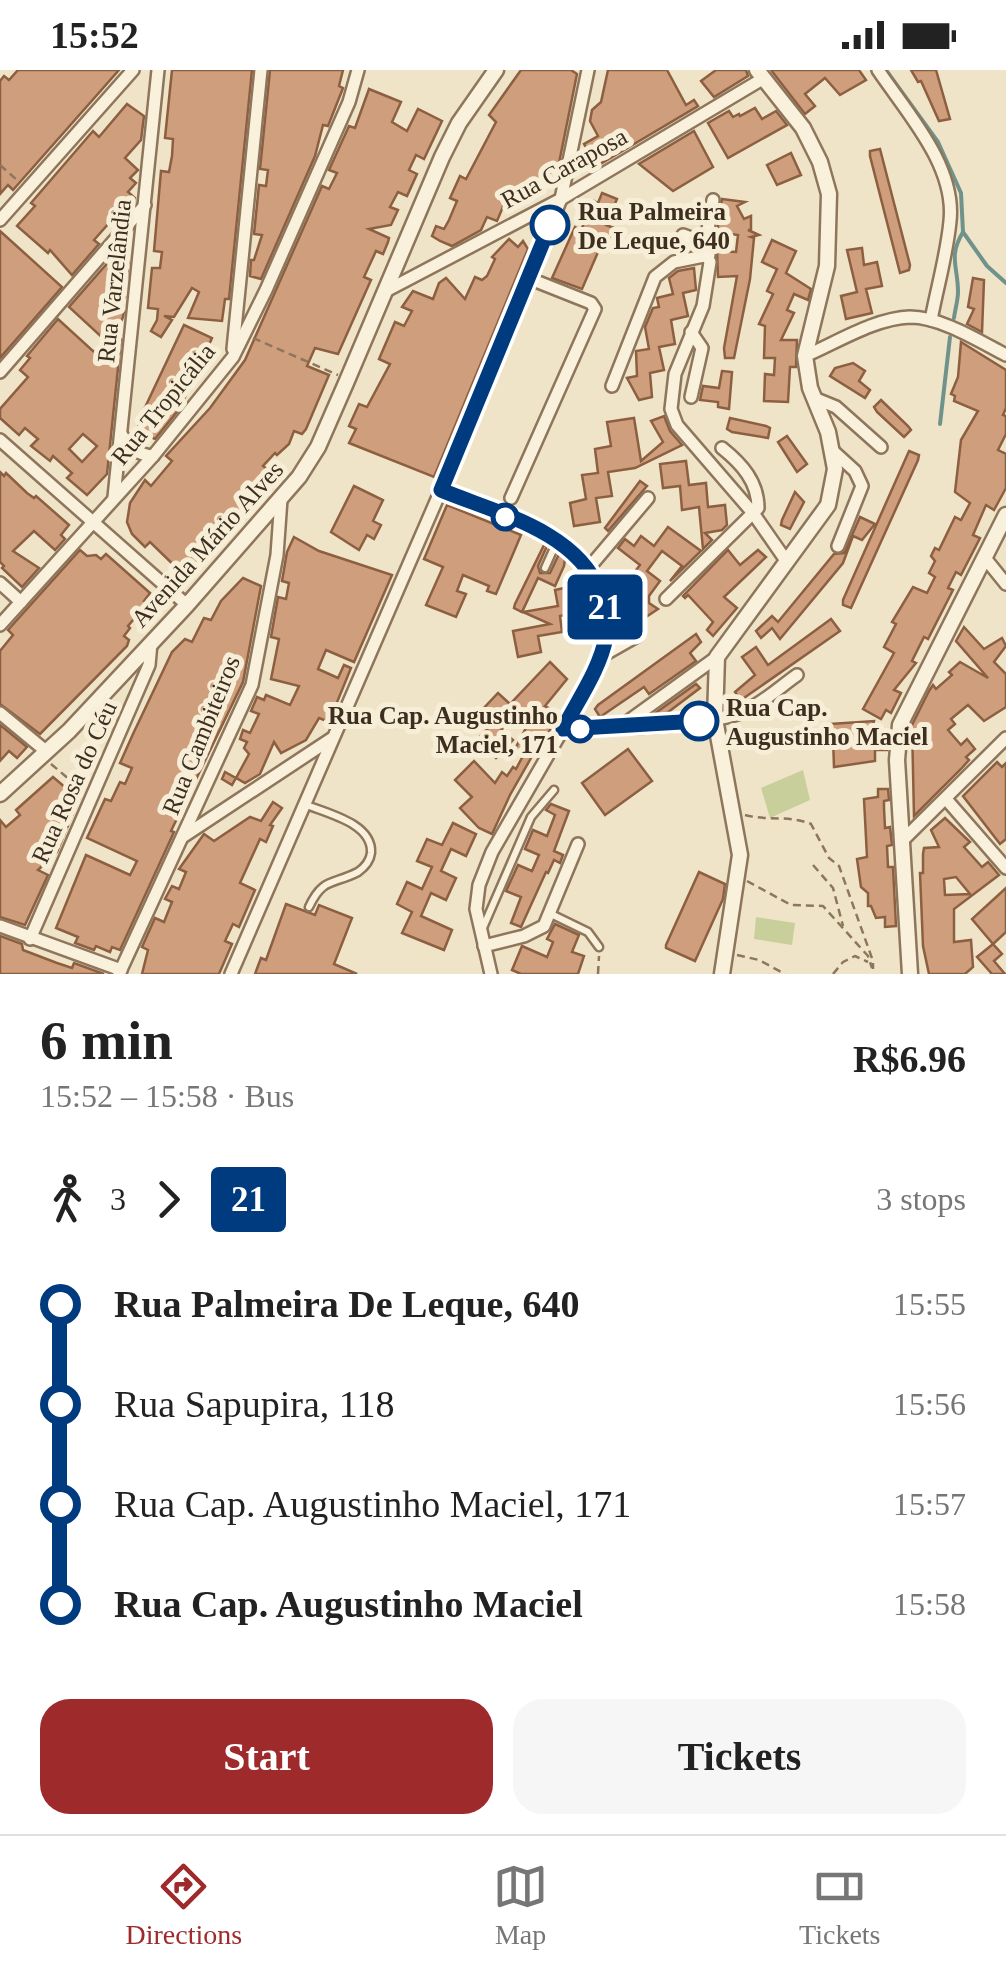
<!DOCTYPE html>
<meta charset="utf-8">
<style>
:root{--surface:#fff;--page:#f6f6f6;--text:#222;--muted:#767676;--line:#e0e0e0;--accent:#9e2a2b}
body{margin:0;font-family:Georgia,serif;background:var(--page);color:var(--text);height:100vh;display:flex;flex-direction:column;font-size:38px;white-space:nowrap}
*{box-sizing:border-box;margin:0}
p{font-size:32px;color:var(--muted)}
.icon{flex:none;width:55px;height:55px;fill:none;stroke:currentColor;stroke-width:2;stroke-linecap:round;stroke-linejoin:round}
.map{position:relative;height:904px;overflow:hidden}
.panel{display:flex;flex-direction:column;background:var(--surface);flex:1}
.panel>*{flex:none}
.badge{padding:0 20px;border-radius:8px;font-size:35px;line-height:65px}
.map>.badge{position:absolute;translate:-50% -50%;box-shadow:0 0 0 5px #fff}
.legs{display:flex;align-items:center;gap:15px;height:110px;padding:0 40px;font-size:32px}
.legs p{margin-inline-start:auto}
.head{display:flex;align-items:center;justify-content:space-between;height:170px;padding:0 40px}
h1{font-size:55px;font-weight:700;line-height:75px}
.button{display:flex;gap:20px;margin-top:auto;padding:20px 40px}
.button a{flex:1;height:115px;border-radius:30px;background:var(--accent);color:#fff;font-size:40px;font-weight:700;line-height:115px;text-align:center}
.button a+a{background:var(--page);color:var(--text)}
ul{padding:0 40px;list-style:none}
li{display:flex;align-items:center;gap:35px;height:100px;font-size:38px}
li i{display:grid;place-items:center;width:15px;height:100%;margin:0 12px;background:currentColor}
li i::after{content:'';width:25px;height:25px;margin:-12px;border:8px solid;border-radius:50%;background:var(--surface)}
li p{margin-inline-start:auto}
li:first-child i{background:linear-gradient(#0000 50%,currentColor 0)}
li:last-child i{background:linear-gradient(currentColor 50%,#0000 0)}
.status{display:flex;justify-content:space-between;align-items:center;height:70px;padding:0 50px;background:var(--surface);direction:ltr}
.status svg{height:28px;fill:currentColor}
.tabs{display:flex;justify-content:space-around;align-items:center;height:140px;border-top:2px solid var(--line);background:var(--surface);font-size:28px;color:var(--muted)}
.tabs a{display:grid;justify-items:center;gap:5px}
.tabs .selected{color:var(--accent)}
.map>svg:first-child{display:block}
.green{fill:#c9cf9b}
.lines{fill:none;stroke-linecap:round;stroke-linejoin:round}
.stream{stroke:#6f938a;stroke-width:4}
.building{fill:#cf9f7d;stroke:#8d5f41;stroke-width:2.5;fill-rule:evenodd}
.service-casing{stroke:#8d765c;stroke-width:11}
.minor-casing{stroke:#8d765c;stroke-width:16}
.tertiary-casing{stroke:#8d765c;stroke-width:19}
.path{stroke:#8d765c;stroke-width:2.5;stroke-dasharray:8 5;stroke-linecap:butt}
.service{stroke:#faf1dc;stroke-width:6}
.minor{stroke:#faf1dc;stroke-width:11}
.tertiary{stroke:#faf1dc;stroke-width:14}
.line-1-casing{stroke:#fff;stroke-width:22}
.line-1{stroke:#003b80;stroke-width:15}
.stop-1-dot{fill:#fff;stroke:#003b80;stroke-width:5}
.labels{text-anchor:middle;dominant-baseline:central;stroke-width:10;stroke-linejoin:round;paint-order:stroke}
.street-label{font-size:25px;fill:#3d2e20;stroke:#f7eed8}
.stop-label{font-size:25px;font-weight:bold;fill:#3d2e20;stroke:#f7eed8;text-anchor:start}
</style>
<div class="status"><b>15:52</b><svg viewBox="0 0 49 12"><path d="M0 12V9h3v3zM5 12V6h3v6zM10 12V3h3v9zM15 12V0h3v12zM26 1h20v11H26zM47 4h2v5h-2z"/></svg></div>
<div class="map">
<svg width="1006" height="904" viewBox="0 0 1006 904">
<rect width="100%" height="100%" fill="#f0e4c8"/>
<!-- green -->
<g class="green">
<path d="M803 700 810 730 770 748 761 718Z"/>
<path d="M756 847 795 853 792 875 754 869Z"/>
</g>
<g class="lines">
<!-- stream -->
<g class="stream">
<path d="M886 0 938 72 961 123 963 162 987 196 1006 213"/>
<path d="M954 248C955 240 958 230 958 222 958 196 948 187 963 162"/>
<path d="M940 354 950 267"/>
</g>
</g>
<!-- building -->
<g class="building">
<path d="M18 0H119L13 120 8 115 0 124V11L4 6 9 10Z"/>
<path d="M172 0H252L229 229H225L222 251 188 248 199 222 192 218 174 247 164 246 172 250 161 267 151 261 157 250 158 239 148 238 152 198H160L162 182 154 181 161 101 169 102 172 86 173 69 165 68Z"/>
<path d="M270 0H343L339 16 343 18 328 56 323 55 315 86 261 209 250 206 251 190H254L262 165 254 164 259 115 266 116 268 100 260 99Z"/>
<path d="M521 0H571L577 4 559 93 525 131 519 132 508 125 497 151 487 147 481 160 452 176 440 171 432 166 436 156 444 159 449 150 457 131 450 128 460 106 466 109 496 52 489 45Z"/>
<path d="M608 0H667L686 35 694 30 698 36 597 96 584 74 598 66 590 51 592 40 601 32Z"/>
<path d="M716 0H746L748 6 714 27 701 11Z"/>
<path d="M771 0H859L866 10 840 25 825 8 805 24 815 36 805 44Z"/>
<path d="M911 0H936L950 49 939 51 921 11 918 12Z"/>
<path d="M369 19 401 32 392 52 407 61 418 39 442 51 424 89 416 85 409 100 417 104 407 126 398 122 390 137 398 140 391 155 369 159 389 168 388 172 383 184 376 181 364 207 371 210 338 284 315 278 307 296 329 305 306 359 302 364 294 361 289 374 277 385 275 383 263 396 276 407 261 425 254 419 243 432 249 438 201 489 182 503 150 472 145 477 132 464 127 452 130 433 145 410 151 416 172 391 166 386 210 338 245 290 322 116 329 119 337 103 329 100 349 56 355 58Z"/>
<path d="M127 34 144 46 141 70 125 88 138 100 130 108 136 113 128 122 135 128V132L115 156 110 152 94 170 99 174 72 205 50 180 48 183 17 156 35 136 31 133 93 61 99 67Z"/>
<path d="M755 38 762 49 776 41 787 55 728 88 708 53 729 41 733 47 739 44 740 46Z"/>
<path d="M694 61 713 97 673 121 639 94Z"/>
<path d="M880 79 910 195 909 200 900 203 870 86V81Z"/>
<path d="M791 83 801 105 777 115 767 95Z"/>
<path d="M602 123 617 129 606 155 614 158 610 168 605 166 582 219 552 208 575 157 581 160 594 131 598 133Z"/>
<path d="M722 129 745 132 737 136 744 149 751 146V160H748L759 165 751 167 754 168 750 209 734 288H725L724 278 737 206 718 207 717 181 736 182 738 165 717 162Z"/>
<path d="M0 161 62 217 0 288Z"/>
<path d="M509 169 518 177 523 171 528 179 434 407 349 373 356 359 349 356 359 334 367 337 390 294 379 289 395 252 404 256 412 241 402 237 413 221 433 229 439 213 446 208 465 229 475 207 482 210 487 206 495 189 492 187Z"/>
<path d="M772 170 796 181 786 203 811 219 808 230 794 224 787 240 794 243 781 270H797L796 297H790L788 332 764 331 765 304 774 305 775 288H764L765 256 759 254 773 224 767 221 777 199 762 192Z"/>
<path d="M862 178 864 195 877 192 882 216 866 219 872 243 846 249 841 226 857 222 847 180Z"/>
<path d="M118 181 129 186 127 207 115 218 125 227 119 238 124 241 123 247 115 267 121 269 107 404 87 425 67 408 72 403 53 386 50 391 31 376 38 369 32 364 25 358 19 365 0 348V339L28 307 20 300 30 288 27 286 58 249 94 282 105 270 69 237ZM83 364 97 376 82 392 69 379Z"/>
<path d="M694 198 696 220 683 223 688 246 671 250 675 274 659 277 664 300 650 303 652 327 639 330 627 308 637 306 636 281 649 279 645 257 653 238 659 237 657 228 673 224 669 208 678 201Z"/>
<path d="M973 208 984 210 982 262 967 254 974 239 968 237Z"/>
<path d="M184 255 212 268 180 338 155 369 138 361 139 350Z"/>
<path d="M961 272 1006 300V338L1003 345 1006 346V364L998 380 1006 384V418L994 440 986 435 973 465 980 468 961 505 956 502 948 518 953 520 928 569 924 567 912 591 916 593 894 620 901 623 891 643 886 640 881 649 863 639 894 583 884 577 896 554 892 552 913 517 927 523 935 507 929 503 935 491 931 486 935 478 939 480 955 447 961 450 970 433 955 422 961 370 978 341 954 331 955 326 951 324 958 307Z"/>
<path d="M853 293 865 301 859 311 870 320 865 328 830 306 835 298Z"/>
<path d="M722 301 732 302 729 339 718 337V332L700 330 703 316 719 318Z"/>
<path d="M881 330 908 356 911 360 904 367 877 342 874 337Z"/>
<path d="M664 346 670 361 682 375 635 398 608 402 612 426 596 428 600 452 574 456 570 433 586 429 582 405 598 403 595 379 611 376 607 352 634 348 641 391 663 372 651 351Z"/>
<path d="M730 348 766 356 770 358 768 368 732 362 727 359Z"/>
<path d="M787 366 807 394 797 402 778 372Z"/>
<path d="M909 381 919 385 918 390 851 538 843 535V530Z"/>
<path d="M686 391 689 415 706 413 708 437 725 435 727 455 722 460 705 463 712 470 703 479 699 437 682 440 680 416 663 418 660 394Z"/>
<path d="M0 402 4 406 6 403 27 423 34 428 36 426 69 455 61 465 65 469 55 480 34 461 13 481 39 498 22 517 2 498 4 496 0 492Z"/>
<path d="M640 411 647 416 608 461 605 458Z"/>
<path d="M354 416 383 430 373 451 381 455 374 469 367 465 359 480 331 462Z"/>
<path d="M795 422 804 432 790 459 781 455 782 450Z"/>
<path d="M447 435 521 465 496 524 487 521 489 516 463 505 457 521 466 524 456 547 426 535 443 497 424 489Z"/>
<path d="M860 447 875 454 862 470 853 466 843 493 780 569 772 558 761 568 756 561 772 546 778 552 834 484 844 483Z"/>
<path d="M668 457 701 481 670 511 682 496 662 481 647 501 660 511 649 526V533L658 539 616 567 617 560 631 549 624 544 639 524 625 514 640 495 618 478 625 469 634 476 641 466 654 476Z"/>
<path d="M294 467 319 481 392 505 354 592 326 580 318 599 338 608 344 595 351 598 329 652 319 648 306 670 281 683 274 672 260 704 245 713 236 708 232 715 222 709 225 702 236 708 249 684 244 678 247 672 240 669 243 660 250 663 259 644 251 641 257 627 264 630 266 625 290 635 299 616 271 609 279 569 271 567 278 527 286 529 289 513 282 511 287 482Z"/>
<path d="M544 475 547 476 538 496 540 503H550L559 484 565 489 564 496 555 516 538 508 522 542 514 538 515 534Z"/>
<path d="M80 480 87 486 96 485 101 489 106 484 150 523 144 531 151 537 144 545 140 542 128 556 130 558 124 566 129 570 127 576 40 664 0 634V581L13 565 8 560Z"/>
<path d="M728 480 740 495 758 480 766 487 724 527 737 538 713 566 707 560 713 552 688 525 685 528 683 526Z"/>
<path d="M243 508 261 516 243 612 171 761 174 762 120 880 112 877 110 882 96 876 94 880 75 873 78 867 56 858 86 785 130 805 137 791 87 768 105 729 111 731 120 712 125 714 132 698 120 693 133 664 172 582 185 569 192 572 204 548 211 550 221 531Z"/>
<path d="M578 515 583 541 560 546 562 562 538 566 541 582 518 587 513 561 550 554 523 542 558 536 555 520Z"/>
<path d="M831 549 840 561 741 630 735 622 755 605 742 587 756 577 768 595Z"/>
<path d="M964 557 984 579 1002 568 1006 576 994 592 1006 604V637L984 651 968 635 951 649 955 654 948 660 961 675 967 669 975 679 966 687 969 690 961 699 914 746 912 655 929 621 933 615 936 619 952 605 949 602 960 592 988 608 956 571Z"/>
<path d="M696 564 701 572 690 583 696 591 649 624 644 617 600 647 595 639 598 635Z"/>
<path d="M550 592 567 609 545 636 558 643 546 668 535 681 510 725 492 764 479 758 460 738 472 727 455 710 474 691 495 713 502 702 507 706 513 697 516 699 524 684 515 679 529 652 519 643 501 659 513 670 496 688 477 670 494 652 482 640 498 623 510 634Z"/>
<path d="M696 614 700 618 663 646 650 647Z"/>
<path d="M874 651 870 667H886L887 680H875V691L834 697 833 669H828L827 658 830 654Z"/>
<path d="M0 655 27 677 17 688 9 681 0 691Z"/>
<path d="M628 679 652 711 605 745 582 713Z"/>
<path d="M997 692 1002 697 1006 693V769L1000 774 963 726Z"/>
<path d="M53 707 79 729 57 782 38 800 48 805 25 855 0 847V750L6 757 20 745 16 740Z"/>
<path d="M878 719H888L889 730 884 731V738L885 758 890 757 892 775 887 776 888 797H893L896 856 885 857V847L876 848 871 836H868V823L861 817 857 789 867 787 864 729 878 727Z"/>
<path d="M273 732 282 738 270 755 273 756 266 772 260 769 240 813 255 820 239 857 233 854 225 871 232 874 219 904H142L148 880 142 877 155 848 164 852 172 832 165 829 172 816 179 819 186 802 179 799 204 764 214 771 250 747 261 751Z"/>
<path d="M551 734 569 741 554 781 563 785 560 793 554 790 548 803 546 802 521 857 511 853 521 827 506 821 518 795 532 801 539 785 525 779 533 760 547 766 555 745 546 740Z"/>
<path d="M945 748 970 772 964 777 982 797 988 792 999 805 954 839V872L971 870 973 897 965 904H929L923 876 920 803H923V784L924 778 939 777 931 760ZM956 807 970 824 945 825 944 809Z"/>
<path d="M453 753 476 764 466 786 451 779 441 801 456 808 446 830 431 823 421 846 452 860 444 880 402 863 412 842 397 834 407 812 422 819 432 797 417 791 427 769 442 775Z"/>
<path d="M699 802 725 814 723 829 695 891 666 878V875Z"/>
<path d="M1006 818V862L993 874 1002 884 994 891 1005 904H992L977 887 993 874 972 849Z"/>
<path d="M286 834 315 845 319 835 352 848 334 894 357 904H255L261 888 266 890Z"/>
<path d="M555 854 579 865 572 882 584 886 578 904H521L512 900 522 876 547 887 553 872 547 869Z"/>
<path d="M0 866 22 874 23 880 57 893 72 898 74 893 104 904H0Z"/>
</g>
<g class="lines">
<!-- service casing -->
<g class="service-casing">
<g id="service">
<path d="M545 498 558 469"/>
<path d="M304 734C326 743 373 753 371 783 370 791 365 797 358 802 333 815 323 807 309 837"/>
<path d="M551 844 588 862 599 877"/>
<path d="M482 860 531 747 554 720"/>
</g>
</g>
<!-- minor casing -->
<g class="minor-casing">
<g id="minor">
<path d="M878 0C907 43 956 96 950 151 947 184 937 218 931 250"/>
<path d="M0 150 133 0"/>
<path d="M683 165 699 171 710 192 703 236 675 304 671 339 677 355 753 443 787 492"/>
<path d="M705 177 713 130"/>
<path d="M384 222 561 129 764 8"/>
<path d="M233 279 261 0"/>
<path d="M805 286C836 273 875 248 910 247 941 247 979 271 1006 285"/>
<path d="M0 302 145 135"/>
<path d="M612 316 655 207 674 192 709 185"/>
<path d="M691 327 702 278 691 262"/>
<path d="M814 328 836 337 881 377"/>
<path d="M121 364C129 377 138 385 153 386"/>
<path d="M0 370 187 535"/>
<path d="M833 381 855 401 862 416 838 476"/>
<path d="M441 420 558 469 588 499 608 549 607 566 600 587 563 659 492 782 479 815 476 839 491 904"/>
<path d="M114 427 158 0"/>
<path d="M511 428 595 239 591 233 528 208"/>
<path d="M985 488 1006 514"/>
<path d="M588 499 648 428"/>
<path d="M0 513 21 532"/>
<path d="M666 529 758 438C758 412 742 394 722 378"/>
<path d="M0 555 153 386 233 287 266 220 349 32 358 0"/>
<path d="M600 587 637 566"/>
<path d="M0 643 47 682"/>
<path d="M623 655 717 587"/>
<path d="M563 659C606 659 708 658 745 641 764 632 780 617 797 605"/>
<path d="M946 729 1006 798"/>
<path d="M184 766 331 669"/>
<path d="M902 771 1006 668"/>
<path d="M0 856 121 900"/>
<path d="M30 869 149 595 151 573"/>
<path d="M484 876 524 866 544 856 578 774"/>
<path d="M119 904 252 615 277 485 281 429"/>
<path d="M231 904 441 420 561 129 588 0"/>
</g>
</g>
<!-- tertiary casing -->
<g class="tertiary-casing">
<g id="tertiary">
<path d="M0 724 69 661 187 535 299 407 318 377 346 313 442 87 459 53 496 0"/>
<path d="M722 904 740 785 715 649 717 587 828 435 835 399 828 362 810 318 805 286 827 196 829 124 820 92 803 58 757 0"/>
<path d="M910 904 897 690 900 655 1006 445"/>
</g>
</g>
<!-- path -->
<g class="path">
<path d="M0 95 17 110"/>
<path d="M253 268 338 305"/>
<path d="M51 694 83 721"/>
<path d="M745 745C768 751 789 745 811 754L829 788 839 796 873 891V899"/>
<path d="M813 795 833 818 843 856"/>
<path d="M747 811 791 835 823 836 868 886 872 898"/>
<path d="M737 885 759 890 785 904"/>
<path d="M598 904 599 886"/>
<path d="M833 904 843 892 855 886 868 892"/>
</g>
<!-- service -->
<use href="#service" class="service"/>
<!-- minor -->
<use href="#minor" class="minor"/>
<!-- tertiary -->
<use href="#tertiary" class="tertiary"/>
</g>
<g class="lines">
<!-- line-1 casing -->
<g class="line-1-casing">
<path id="line-1" d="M550 155 441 420C496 443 576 460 600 522 605 536 610 551 606 567 600 599 578 630 563 659L699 651"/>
</g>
<!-- line-1 -->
<use href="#line-1" class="line-1"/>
</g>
<!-- markers -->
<g class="stop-1-dot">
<circle cx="550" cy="155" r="18"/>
<circle cx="505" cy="447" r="12"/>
<circle cx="699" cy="651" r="18"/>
<circle cx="580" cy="659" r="12"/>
</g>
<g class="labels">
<!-- street labels -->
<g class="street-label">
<text transform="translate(564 98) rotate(-29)">Rua Caraposa</text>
<text transform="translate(114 211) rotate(-84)">Rua Varzelândia</text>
<text transform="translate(163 334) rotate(-51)">Rua Tropicália</text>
<text transform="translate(207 474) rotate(-48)">Avenida Mário Alves</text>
<text transform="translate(201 665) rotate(-68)">Rua Cambiteiros</text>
<text transform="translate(74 712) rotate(-66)">Rua Rosa do Céu</text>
</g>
<!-- stop labels -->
<g class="stop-label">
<text x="578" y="141">Rua Palmeira<tspan x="578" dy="29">De Leque, 640</tspan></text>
<text x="726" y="637">Rua Cap.<tspan x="726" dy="29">Augustinho Maciel</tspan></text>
<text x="558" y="645" text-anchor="end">Rua Cap. Augustinho<tspan x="558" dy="29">Maciel, 171</tspan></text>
</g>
</g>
</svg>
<b class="badge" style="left:605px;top:537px;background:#003b80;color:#fff">21</b>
</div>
<section class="panel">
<div class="head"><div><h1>6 min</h1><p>15:52 – 15:58 · Bus</p></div><b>R$6.96</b></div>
<div class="legs"><svg class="icon" aria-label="walk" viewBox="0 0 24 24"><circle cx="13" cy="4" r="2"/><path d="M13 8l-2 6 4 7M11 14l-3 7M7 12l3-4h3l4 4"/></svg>3<svg class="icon" aria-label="forward" viewBox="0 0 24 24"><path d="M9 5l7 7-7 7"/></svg><b class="badge" style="background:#003b80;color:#fff">21</b><p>3 stops</p></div>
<ul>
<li><i style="color:#003b80"></i><b>Rua Palmeira De Leque, 640</b><p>15:55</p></li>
<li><i style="color:#003b80"></i><span>Rua Sapupira, 118</span><p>15:56</p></li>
<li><i style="color:#003b80"></i><span>Rua Cap. Augustinho Maciel, 171</span><p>15:57</p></li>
<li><i style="color:#003b80"></i><b>Rua Cap. Augustinho Maciel</b><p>15:58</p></li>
</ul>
<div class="button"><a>Start</a><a>Tickets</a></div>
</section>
<nav class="tabs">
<a class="selected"><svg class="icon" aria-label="directions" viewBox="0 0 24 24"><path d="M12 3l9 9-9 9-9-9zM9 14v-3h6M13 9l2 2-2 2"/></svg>Directions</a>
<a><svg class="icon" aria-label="map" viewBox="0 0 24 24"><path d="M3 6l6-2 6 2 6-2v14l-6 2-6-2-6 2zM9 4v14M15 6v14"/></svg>Map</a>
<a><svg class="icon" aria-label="tickets" viewBox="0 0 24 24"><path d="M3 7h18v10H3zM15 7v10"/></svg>Tickets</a>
</nav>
